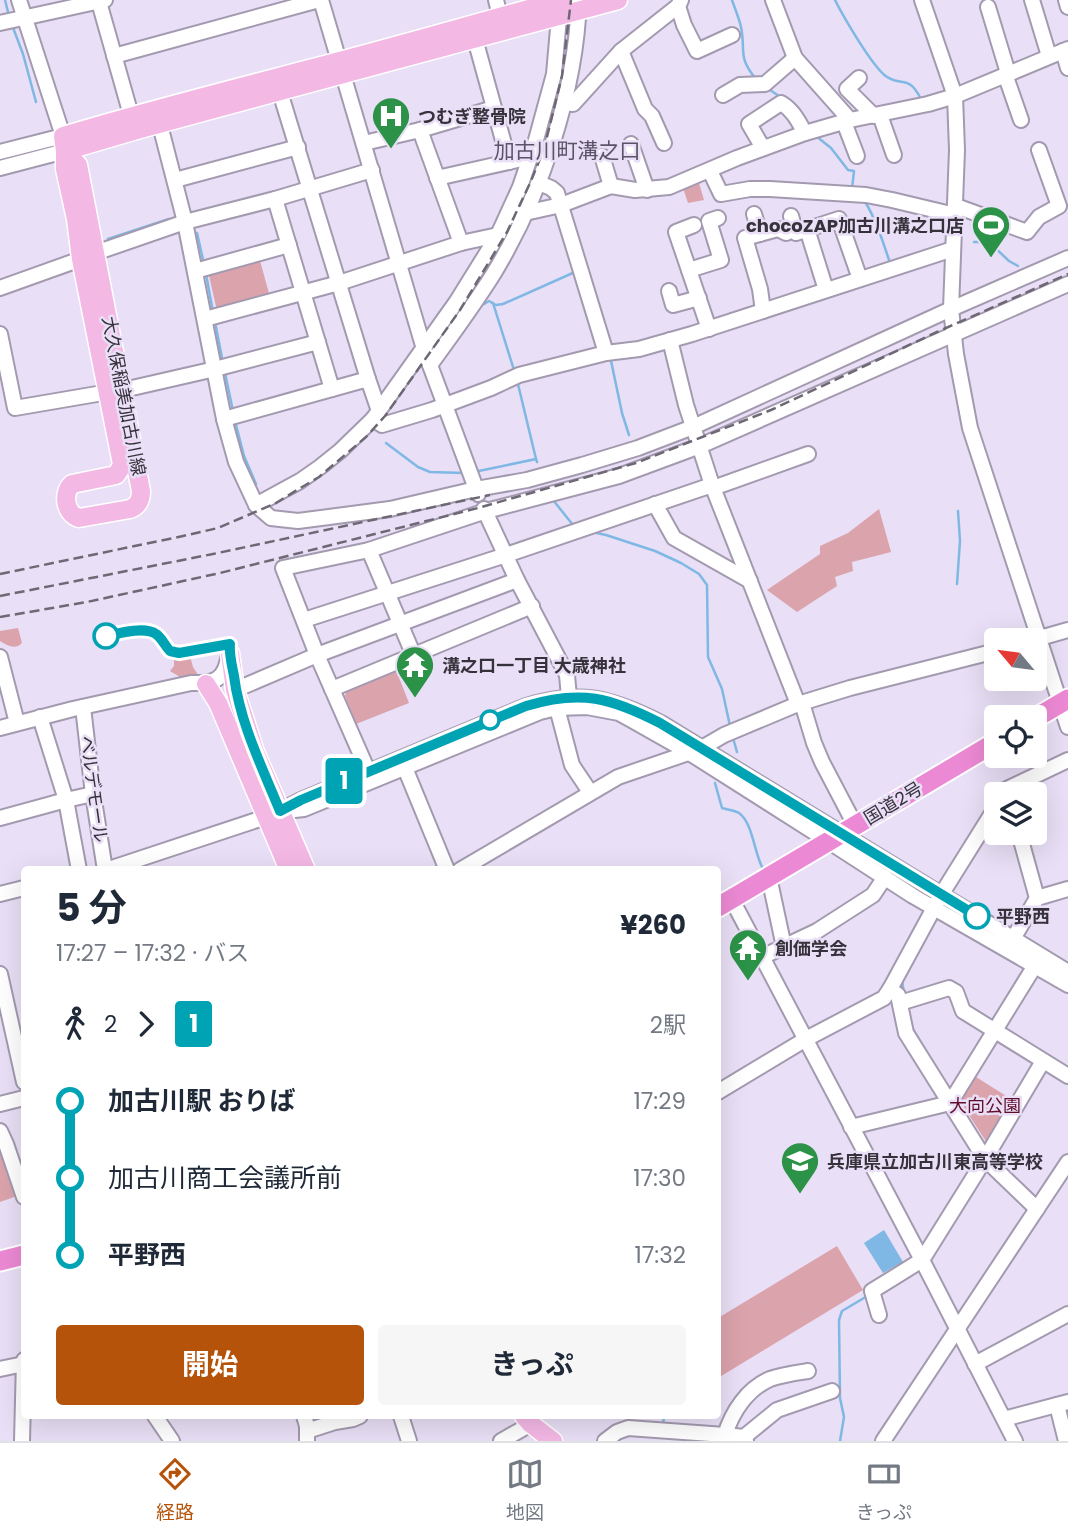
<!DOCTYPE html>
<html lang="ja">
<meta charset="utf-8">
<style>
:root{--surface:#fff;--page:#f6f6f7;--text:#1f2937;--muted:#747a83;--line:#e0e1e3;--accent:#b45309}
body{margin:0;font-family:Poppins,"Noto Sans JP",sans-serif;background:var(--page);color:var(--text);height:100vh;display:flex;flex-direction:column;font-size:26px;white-space:nowrap}
*{box-sizing:border-box;margin:0}
p{font-size:23px;color:var(--muted)}
.icon{flex:none;width:38px;height:38px;fill:none;stroke:currentColor;stroke-width:2;stroke-linecap:round;stroke-linejoin:round}
.map{position:relative;flex:1;overflow:hidden}
.sheet{position:absolute;left:21px;top:866px;width:700px;height:553px;display:flex;flex-direction:column;background:var(--surface);border-radius:7px;box-shadow:0 7px 28px #0002}
.sheet>*{flex:none}
.badge{padding:0 14px;border-radius:5px;font-size:24px;line-height:46px}
.needle{width:46px;rotate:299deg}
.buttons{position:absolute;left:984px;top:628px;display:grid;gap:14px}
.buttons a{display:grid;place-items:center;width:63px;height:63px;border-radius:7px;background:var(--surface);box-shadow:0 7px 28px #0002;font-size:35px}
.map>.badge{position:absolute;translate:-50% -50%;box-shadow:0 0 0 4px #fff}
.legs{display:flex;align-items:center;gap:10px;height:77px;padding:0 35px;font-size:23px}
.legs p{margin-inline-start:auto}
.head{display:flex;align-items:center;justify-content:space-between;height:119px;padding:0 35px}
h1{font-size:38px;font-weight:700;line-height:52px}
.action{display:flex;gap:14px;margin-top:auto;padding:14px 35px}
.action a{flex:1;height:80px;border-radius:7px;background:var(--accent);color:#fff;font-size:28px;font-weight:700;line-height:80px;text-align:center}
.action a+a{background:var(--page);color:var(--text)}
ul{padding:0 35px;list-style:none}
li{display:flex;align-items:center;gap:24px;height:77px;font-size:26px}
li i{display:grid;place-items:center;width:10px;height:100%;margin:0 9px;background:currentColor}
li i::after{content:'';width:18px;height:18px;margin:-9px;border:5px solid;border-radius:50%;background:var(--surface)}
li p{margin-inline-start:auto}
li:first-child i{background:linear-gradient(#0000 50%,currentColor 0)}
li:last-child i{background:linear-gradient(currentColor 50%,#0000 0)}
.tabs{display:flex;justify-content:space-around;align-items:center;height:98px;border-top:2px solid var(--line);background:var(--surface);font-size:19px;color:var(--muted)}
.tabs a{display:grid;justify-items:center;gap:4px}
.tabs .selected{color:var(--accent)}
.map>svg:first-child{display:block}
.green{fill:#dba3ac}
.water{fill:#7fb8e4}
.lines{fill:none;stroke-linecap:round;stroke-linejoin:round}
.stream{stroke:#7fb8e4;stroke-width:2.5}
.minor-casing{stroke:#a49ab0;stroke-width:18}
.major-casing{stroke:#fff;stroke-width:21}
.highway-casing{stroke:#fff;stroke-width:23}
.minor{stroke:#fff;stroke-width:14}
.major{stroke:#f4b8e5;stroke-width:18}
.highway{stroke:#ec89d4;stroke-width:19}
.rail{stroke:#6e6875;stroke-width:2.5;stroke-dasharray:10 5;stroke-linecap:butt}
.line-1-casing{stroke:#fff;stroke-width:16}
.line-1{stroke:#00a3b4;stroke-width:10}
.stop-1-dot{fill:#fff;stroke:#00a3b4;stroke-width:3.5}
.labels{text-anchor:middle;dominant-baseline:central;stroke-width:5;stroke-linejoin:round;paint-order:stroke}
.poi-label{font-size:18px;font-weight:bold;fill:#36323b;stroke:#e9dff6;text-anchor:start}
.street-label{font-size:18px;fill:#36323b;stroke:#e9dff6}
.stop-label{font-size:18px;font-weight:bold;fill:#36323b;stroke:#e9dff6;text-anchor:start}
.park-label{font-size:18px;fill:#620e2a;stroke:#e9dff6}
.quarter-label{font-size:21px;fill:#5c5367;stroke:#e9dff6}
</style>
<div class="map">
<svg width="1068" height="1441" viewBox="0 0 1068 1441">
<rect width="100%" height="100%" fill="#e9dff6"/>
<!-- green -->
<g class="green">
<path d="M699 183 704 200 688 203 682 185Z"/>
<path d="M259 257 270 297 217 311 208 271Z"/>
<path d="M879 509 891 552 852 562 853 571 835 577 837 586 797 612 767 590 820 554V546L848 533Z"/>
<path d="M18 628 22 643C15 650 8 646 0 641V631Z"/>
<path d="M190 656 193 667 200 678 185 680 170 671 174 666V659Z"/>
<path d="M396 670 409 703 356 724 345 696 347 689Z"/>
<path d="M976 1077 1011 1099 987 1143 960 1101Z"/>
<path d="M0 1140 17 1196 0 1202Z"/>
<path d="M837 1246 863 1290 718 1378V1318Z"/>
</g>
<!-- water -->
<path class="water" d="M884 1230 903 1262 883 1273 864 1243Z"/>
<g class="lines">
<!-- stream -->
<g class="stream">
<path d="M5 0 8 12"/>
<path d="M732 0C735 9 739 18 741 27 746 51 737 56 756 79"/>
<path d="M835 0C843 16 873 68 887 77 903 87 908 74 921 99"/>
<path d="M12 25 23 54 36 102"/>
<path d="M767 88 782 98"/>
<path d="M816 136 831 148 848 170 854 171 852 189"/>
<path d="M864 200C876 219 883 242 890 263"/>
<path d="M197 233 204 264"/>
<path d="M108 239 169 219"/>
<path d="M974 242H989L1009 261 1018 266"/>
<path d="M206 274 213 312"/>
<path d="M492 303 496 305 503 304 575 272"/>
<path d="M484 304 489 301 493 303 514 370"/>
<path d="M215 322 223 363"/>
<path d="M610 356 622 413 629 435"/>
<path d="M225 373 233 411"/>
<path d="M517 380 536 459"/>
<path d="M235 421 244 456 256 484"/>
<path d="M386 443 418 467 430 472 464 473"/>
<path d="M474 472 536 459 537 462"/>
<path d="M553 500 573 525 576 526"/>
<path d="M592 532 606 535 655 551 681 563 699 574 707 585 708 657 722 689 730 726"/>
<path d="M957 584 960 541 958 511"/>
<path d="M733 738 737 752"/>
<path d="M715 783 722 808C728 810 734 810 739 813 753 823 754 853 763 869"/>
<path d="M902 980 904 994"/>
<path d="M911 1026 927 1053"/>
<path d="M163 1416 173 1429 180 1441"/>
<path d="M663 1426 664 1416"/>
<path d="M840 1441 844 1417 840 1398 839 1320 842 1311 869 1295"/>
</g>
<!-- minor casing -->
<g class="minor-casing">
<g id="minor">
<path d="M321 0 424 349 478 494"/>
<path d="M496 0 500 16"/>
<path d="M773 0 795 58 850 120"/>
<path d="M922 0 955 96 957 150 951 309 956 354 970 428 1068 727"/>
<path d="M1032 0 1049 56"/>
<path d="M1066 0 1068 7"/>
<path d="M99 2 131 115"/>
<path d="M678 6 684 25 697 51 732 35"/>
<path d="M988 7 1008 73"/>
<path d="M0 23 105 0"/>
<path d="M475 39 509 162"/>
<path d="M621 51 645 109 652 116 664 143"/>
<path d="M1063 51 1068 68"/>
<path d="M114 56 319 0"/>
<path d="M1005 74 1021 120"/>
<path d="M859 78 847 89 874 116"/>
<path d="M280 92 368 379"/>
<path d="M723 95 740 85 765 84 795 58"/>
<path d="M564 103 573 104 621 51 678 6 681 0"/>
<path d="M880 115 894 155"/>
<path d="M844 122 857 156"/>
<path d="M160 125 185 222 224 419 236 462 256 505 271 518 298 521 390 509 476 489 527 480 582 465 638 448 693 427 951 309 1068 258"/>
<path d="M420 130 461 243"/>
<path d="M364 143 420 130 494 108"/>
<path d="M631 144 647 190"/>
<path d="M763 148 749 124 781 103C793 110 798 121 805 133"/>
<path d="M0 152 63 136 19 0"/>
<path d="M602 156 611 186"/>
<path d="M0 168 65 151"/>
<path d="M710 171 721 194 750 189H770L866 195 892 200 955 215"/>
<path d="M437 178 531 157"/>
<path d="M175 180 298 147"/>
<path d="M539 183 551 188 557 193 606 353"/>
<path d="M275 199 332 389"/>
<path d="M956 206 1027 232 1039 217 1059 206 1039 150"/>
<path d="M754 214 760 234"/>
<path d="M791 216 796 233 839 219 860 279"/>
<path d="M507 217 561 205 611 186 635 190 669 187 737 158 805 133 850 120 928 104 955 96 1068 49"/>
<path d="M694 225 676 232 709 329"/>
<path d="M807 229 826 290"/>
<path d="M95 253 185 222 275 199 372 170"/>
<path d="M689 270 721 260 709 221 718 218"/>
<path d="M195 271 289 245"/>
<path d="M0 288 81 259"/>
<path d="M669 291 673 305 699 298"/>
<path d="M763 311 760 289 745 238 778 229 786 233 795 229"/>
<path d="M205 319 339 283 461 243 498 235"/>
<path d="M0 334 15 408 132 388 215 369 318 342"/>
<path d="M670 340 686 405 712 485 798 704"/>
<path d="M430 365C452 335 474 305 494 273 541 195 576 92 579 0"/>
<path d="M224 419 368 379 379 411"/>
<path d="M373 419 382 425 432 410 491 388 519 375 606 353 639 349 692 334 953 249"/>
<path d="M713 488 808 454"/>
<path d="M655 504 674 538 750 581"/>
<path d="M256 505 300 481 320 467 340 451 373 419 457 301 498 235 520 187 536 140 554 74 560 6"/>
<path d="M484 509 517 580 567 675 569 697 557 708 572 765 590 792"/>
<path d="M369 550 414 656"/>
<path d="M304 620 506 555 712 485"/>
<path d="M1033 640 1068 630"/>
<path d="M0 657 17 723"/>
<path d="M332 689 532 606"/>
<path d="M235 690 317 655 517 580"/>
<path d="M802 703 814 743 822 762 855 825"/>
<path d="M83 707 93 794 105 870"/>
<path d="M40 717 66 800 79 870"/>
<path d="M0 728 73 709 191 683C215 684 225 680 229 654"/>
<path d="M405 768 447 870"/>
<path d="M368 771 317 655 283 568 369 550 486 511 619 476 700 446 1068 284"/>
<path d="M1003 794 1007 789 1068 760"/>
<path d="M285 811 304 809 540 712 557 708 587 707 619 713 630 719 688 752 828 841 913 896 1068 985"/>
<path d="M0 818 66 800 93 794"/>
<path d="M1019 833 1037 898"/>
<path d="M106 870 266 817 280 811 301 800 526 706C580 689 611 698 661 723L1068 972"/>
<path d="M460 870 618 777 700 749 724 735 798 704 850 688 996 651"/>
<path d="M769 877 784 947"/>
<path d="M0 894 24 888"/>
<path d="M731 898 922 1260 1015 1441"/>
<path d="M1010 944 1037 898 1068 889"/>
<path d="M762 957 817 931 873 895 885 877"/>
<path d="M0 974 24 1082"/>
<path d="M890 989 898 995 906 1033 985 1159 1037 1209"/>
<path d="M900 1003 949 988 956 992 963 1011 1068 1076"/>
<path d="M718 1092 806 1039 884 998 890 989 941 895 996 807"/>
<path d="M0 1104 24 1098"/>
<path d="M851 1127 950 1103 1039 959"/>
<path d="M0 1131 6 1144 24 1197"/>
<path d="M879 1315 872 1291 922 1260 985 1159 1043 1061"/>
<path d="M975 1364 1068 1314"/>
<path d="M0 1369 24 1364"/>
<path d="M1057 1405 1066 1441"/>
<path d="M155 1416 172 1441"/>
<path d="M304 1416 307 1426V1441"/>
<path d="M401 1416 409 1441"/>
<path d="M1004 1419 1068 1402"/>
<path d="M307 1431 335 1422 353 1419 360 1416"/>
<path d="M725 1435C732 1412 747 1389 770 1379 781 1375 795 1373 808 1371"/>
<path d="M744 1437 777 1410 832 1391"/>
<path d="M22 1441 24 1360"/>
<path d="M501 1441 531 1424"/>
<path d="M605 1441 617 1432 628 1428 725 1435 744 1437 746 1441"/>
<path d="M883 1441 1068 1162"/>
</g>
</g>
<!-- major casing -->
<g class="major-casing">
<g id="major">
<path d="M562 0C487 20 412 42 336 62 245 86 153 109 63 136L65 151 140 129 618 0"/>
<path d="M65 151 78 165 141 491C141 500 138 506 130 509L79 518C65 514 62 493 72 484L116 475 120 469 122 464 81 259 76 219 65 169Z"/>
<path d="M230 653 235 690 255 752 306 870"/>
<path d="M206 684 218 703 289 870"/>
<path d="M524 1416 531 1424 553 1441"/>
</g>
</g>
<!-- highway casing -->
<g class="highway-casing">
<g id="highway">
<path d="M1034 719 1068 699"/>
<path d="M718 907 996 742"/>
<path d="M0 1261 24 1255"/>
</g>
</g>
<!-- minor -->
<use href="#minor" class="minor"/>
<!-- major -->
<use href="#major" class="major"/>
<!-- highway -->
<use href="#highway" class="highway"/>
<!-- rail -->
<g class="rail">
<path d="M0 574 183 536 218 528 276 503 297 490 319 477 366 437 385 416 460 310 507 232 531 181 544 149 562 76 571 0"/>
<path d="M0 596 213 554 490 495"/>
<path d="M0 617 87 602 220 573 478 508 636 463 771 410 937 332 1068 274"/>
</g>
</g>
<g class="lines">
<!-- line-1 casing -->
<g class="line-1-casing">
<path id="line-1" d="M106 636C119 633 145 626 156 634 162 638 165 646 170 651L179 653 230 644C229 655 232 665 234 676 240 723 262 767 280 811L301 800 526 706C581 689 611 698 660 723L977 916"/>
</g>
<!-- line-1 -->
<use href="#line-1" class="line-1"/>
</g>
<!-- icons -->
<defs>
<g id="hospital-pin" transform="scale(2.0125)"><path d="M0 17L-7.5 6A9.5 9.5 0 1 1 7.5 6Z" fill="#2c9248" stroke="#e9dff6"/><path d="M-5-5h3v3.5h4V-5h3V5h-3V1.5h-4V5h-3Z" fill="#fff"/></g>
<g id="stadium-pin" transform="scale(2.0125)"><path d="M0 17L-7.5 6A9.5 9.5 0 1 1 7.5 6Z" fill="#2c9248" stroke="#e9dff6"/><path d="M0-5a6.5 5 0 1 0 0 10a6.5 5 0 1 0 0-10ZM-3.5-1.8h7v3.6h-7Z" fill="#fff"/></g>
<g id="temple-pin" transform="scale(2.0125)"><path d="M0 17L-7.5 6A9.5 9.5 0 1 1 7.5 6Z" fill="#2c9248" stroke="#e9dff6"/><path d="M0-6L5-2H3V0L6.5 2.5H4V6H1.5V3h-3V6H-4V2.5H-6.5L-3 0V-2H-5Z" fill="#fff"/></g>
<g id="school-pin" transform="scale(2.0125)"><path d="M0 17L-7.5 6A9.5 9.5 0 1 1 7.5 6Z" fill="#2c9248" stroke="#e9dff6"/><path d="M0-5L7-2L0 1L-7-2ZM-4 1L0 2.5L4 1V4Q0 6-4 4Z" fill="#fff"/></g>
</defs>
<g fill-rule="evenodd">
<use href="#hospital-pin" x="391" y="116"/>
<use href="#stadium-pin" x="991" y="225"/>
<use href="#temple-pin" x="415" y="665"/>
<use href="#temple-pin" x="748" y="948"/>
<use href="#school-pin" x="800" y="1161"/>
</g>
<!-- markers -->
<g class="stop-1-dot">
<circle cx="106" cy="636" r="12"/>
<circle cx="490" cy="720" r="9"/>
<circle cx="977" cy="916" r="12"/>
</g>
<g class="labels">
<!-- poi labels -->
<g class="poi-label">
<text x="418" y="116">つむぎ整骨院</text>
<text x="964" y="225" text-anchor="end">chocoZAP加古川溝之口店</text>
<text x="442" y="665">溝之口一丁目 大歳神社</text>
<text x="775" y="948">創価学会</text>
<text x="827" y="1161">兵庫県立加古川東高等学校</text>
</g>
<!-- street labels -->
<g class="street-label">
<text transform="translate(124 396) rotate(79)">大久保稲美加古川線</text>
<text transform="translate(94 789) rotate(82)">ベルデモール</text>
<text transform="translate(893 803) rotate(-31)">国道2号</text>
</g>
<!-- stop labels -->
<g class="stop-label">
<text x="996" y="916">平野西</text>
</g>
<!-- park labels -->
<g class="park-label">
<text x="985" y="1105">大向公園</text>
</g>
<!-- quarter labels -->
<g class="quarter-label">
<text x="567" y="150">加古川町溝之口</text>
</g>
</g>
</svg>
<div class="buttons">
<a><svg class="needle" viewBox="-14 -14 28 28"><path d="M0-13l5 13h-10z" fill="#e53935"/><path d="M0 13l5-13h-10z" fill="#747a83"/></svg></a>
<a><svg class="icon" aria-label="locate" viewBox="0 0 24 24"><circle cx="12" cy="12" r="6"/><path d="M12 2v4M12 18v4M2 12h4M18 12h4"/></svg></a>
<a><svg class="icon" aria-label="layers" viewBox="0 0 24 24"><path d="M12 4l9 5-9 5-9-5zM3 14l9 5 9-5"/></svg></a>
</div>
<b class="badge" style="left:344px;top:781px;background:#00a3b4;color:#fff">1</b>
<section class="sheet">
<div class="head"><div><h1>5 分</h1><p>17:27 – 17:32 · バス</p></div><b>¥260</b></div>
<div class="legs"><svg class="icon" aria-label="walk" viewBox="0 0 24 24"><circle cx="13" cy="4" r="2"/><path d="M13 8l-2 6 4 7M11 14l-3 7M7 12l3-4h3l4 4"/></svg>2<svg class="icon" aria-label="forward" viewBox="0 0 24 24"><path d="M9 5l7 7-7 7"/></svg><b class="badge" style="background:#00a3b4;color:#fff">1</b><p>2駅</p></div>
<ul>
<li><i style="color:#00a3b4"></i><b>加古川駅 おりば</b><p>17:29</p></li>
<li><i style="color:#00a3b4"></i><span>加古川商工会議所前</span><p>17:30</p></li>
<li><i style="color:#00a3b4"></i><b>平野西</b><p>17:32</p></li>
</ul>
<div class="action"><a>開始</a><a>きっぷ</a></div>
</section>
</div>
<nav class="tabs">
<a class="selected"><svg class="icon" aria-label="directions" viewBox="0 0 24 24"><path d="M12 3l9 9-9 9-9-9zM9 14v-3h6M13 9l2 2-2 2"/></svg>経路</a>
<a><svg class="icon" aria-label="map" viewBox="0 0 24 24"><path d="M3 6l6-2 6 2 6-2v14l-6 2-6-2-6 2zM9 4v14M15 6v14"/></svg>地図</a>
<a><svg class="icon" aria-label="tickets" viewBox="0 0 24 24"><path d="M3 7h18v10H3zM15 7v10"/></svg>きっぷ</a>
</nav>
